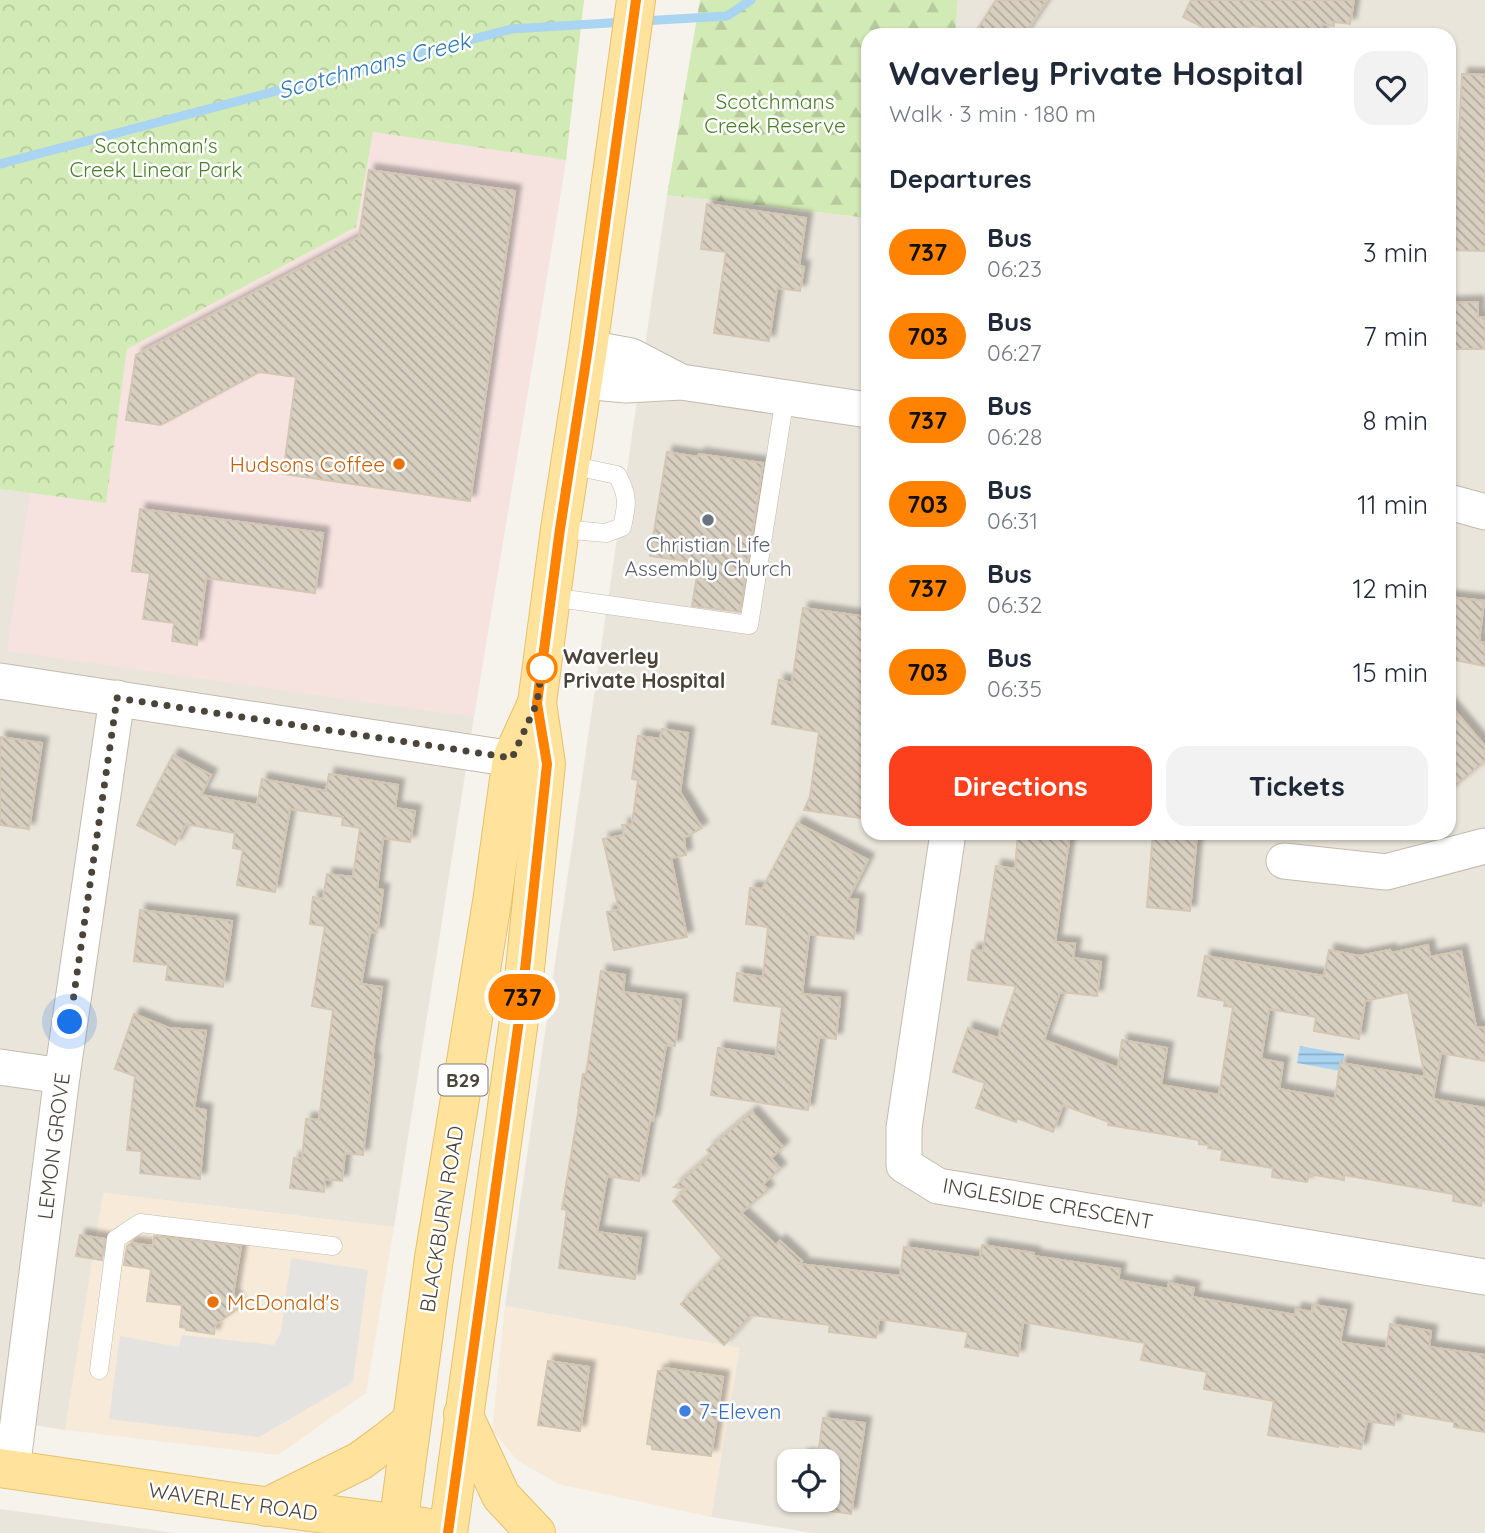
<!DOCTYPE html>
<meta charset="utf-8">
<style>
:root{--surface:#fff;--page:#f2f2f3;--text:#1f2937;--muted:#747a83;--accent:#fc3f1d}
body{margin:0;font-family:Quicksand,sans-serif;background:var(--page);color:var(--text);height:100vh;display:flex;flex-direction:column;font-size:26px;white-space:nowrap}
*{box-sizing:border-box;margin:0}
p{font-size:23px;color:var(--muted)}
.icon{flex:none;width:38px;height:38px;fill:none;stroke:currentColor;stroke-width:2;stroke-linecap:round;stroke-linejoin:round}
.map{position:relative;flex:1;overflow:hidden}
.sheet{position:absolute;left:861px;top:28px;width:595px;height:812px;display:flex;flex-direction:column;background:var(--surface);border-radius:21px;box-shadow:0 2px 5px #0004}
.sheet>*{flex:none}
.badge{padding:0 14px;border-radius:23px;font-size:24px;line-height:46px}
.fabs{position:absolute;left:777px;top:1449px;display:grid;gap:14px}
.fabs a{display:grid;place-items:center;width:63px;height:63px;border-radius:14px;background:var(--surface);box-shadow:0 2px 5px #0004;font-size:35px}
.you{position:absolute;width:35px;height:35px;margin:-18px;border:5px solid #fff;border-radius:50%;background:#1a73e8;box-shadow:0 0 0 10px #1a73e833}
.map>.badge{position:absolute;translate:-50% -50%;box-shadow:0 0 0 4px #fff}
h2{padding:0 28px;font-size:26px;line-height:63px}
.round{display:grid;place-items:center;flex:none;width:74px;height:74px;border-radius:21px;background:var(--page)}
.headline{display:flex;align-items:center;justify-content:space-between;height:119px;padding:0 28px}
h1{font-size:33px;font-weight:800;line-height:52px}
.button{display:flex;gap:14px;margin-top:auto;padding:14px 28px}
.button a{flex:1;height:80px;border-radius:21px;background:var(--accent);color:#fff;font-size:28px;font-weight:800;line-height:80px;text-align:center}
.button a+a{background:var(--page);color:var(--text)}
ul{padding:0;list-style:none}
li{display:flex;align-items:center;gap:21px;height:84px;padding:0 28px}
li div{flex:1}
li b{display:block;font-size:26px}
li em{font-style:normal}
li .badge{min-width:77px;font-weight:700;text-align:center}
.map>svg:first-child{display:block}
.residential{fill:#eae5da;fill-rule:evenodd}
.commercial{fill:#f7ead8}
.medical{fill:#f6e3e0}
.forest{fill:url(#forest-firs)}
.park{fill:url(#park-crowns)}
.parking{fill:#e5e3e0}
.water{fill:url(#water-rules)}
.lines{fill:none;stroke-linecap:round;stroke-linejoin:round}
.stream{stroke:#a9d4f2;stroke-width:9}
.building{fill:url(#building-back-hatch);stroke:#d3c7b4;stroke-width:2;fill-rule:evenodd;filter:url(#shadow)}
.lane-casing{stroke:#c2bbae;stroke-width:19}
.street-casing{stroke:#c2bbae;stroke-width:37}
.primary-casing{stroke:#e6c16a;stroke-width:40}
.lane{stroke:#fff;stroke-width:18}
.street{stroke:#fff;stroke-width:35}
.primary{stroke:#ffe39c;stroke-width:38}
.line-casing{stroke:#fff;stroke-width:16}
.line{stroke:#ff8200;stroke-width:10}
.walk{stroke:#4b4439;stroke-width:7;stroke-dasharray:0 12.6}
.food-dot{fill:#e8710a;stroke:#fff;stroke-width:2.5}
.worship-dot{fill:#6b7280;stroke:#fff;stroke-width:2.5}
.stop-dot{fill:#fff;stroke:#ff8200;stroke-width:3.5}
.shop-dot{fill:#3f7fe0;stroke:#fff;stroke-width:2.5}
.labels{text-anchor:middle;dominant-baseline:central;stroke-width:5;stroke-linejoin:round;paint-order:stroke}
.shield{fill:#fff;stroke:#817c74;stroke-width:2}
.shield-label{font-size:19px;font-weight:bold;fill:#4b4439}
.park-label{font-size:21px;fill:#4a7f2a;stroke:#fff}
.food-label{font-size:21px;fill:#c56008;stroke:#fff;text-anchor:end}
.worship-label{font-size:21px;fill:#5b616d;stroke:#fff}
.stop-label{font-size:21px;font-weight:bold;fill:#4b4439;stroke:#fff;text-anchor:start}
.street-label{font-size:21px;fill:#4b4439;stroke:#fff}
.shop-label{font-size:21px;fill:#366cbe;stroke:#fff;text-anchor:start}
.water-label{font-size:23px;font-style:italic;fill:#2e7ab2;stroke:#fff}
</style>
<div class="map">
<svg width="1485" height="1533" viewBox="0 0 1485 1533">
<defs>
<pattern id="forest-firs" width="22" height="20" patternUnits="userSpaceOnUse" patternTransform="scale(1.75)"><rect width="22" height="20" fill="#d2eab5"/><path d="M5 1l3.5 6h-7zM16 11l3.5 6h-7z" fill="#b6ca9c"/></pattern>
<pattern id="park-crowns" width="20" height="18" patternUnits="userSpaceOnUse" patternTransform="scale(1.75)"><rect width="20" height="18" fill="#d2eab5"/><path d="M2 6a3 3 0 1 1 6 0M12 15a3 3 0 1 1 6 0" fill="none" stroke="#b6ca9c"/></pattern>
<pattern id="water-rules" width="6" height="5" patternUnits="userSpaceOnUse" patternTransform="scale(1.75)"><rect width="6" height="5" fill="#a9d4f2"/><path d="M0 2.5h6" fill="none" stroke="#8caec5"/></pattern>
<pattern id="building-back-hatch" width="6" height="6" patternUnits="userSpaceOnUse" patternTransform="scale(1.75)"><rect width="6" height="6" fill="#d8cfc1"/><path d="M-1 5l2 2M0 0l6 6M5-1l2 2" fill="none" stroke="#b1aa9e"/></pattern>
<filter id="shadow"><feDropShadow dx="6" dy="-6" stdDeviation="2" flood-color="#0004"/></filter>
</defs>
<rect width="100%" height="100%" fill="#f6f3ec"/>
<!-- residential -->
<g class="residential">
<path d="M958 0H1485V1533H813L711 1517 739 1348 505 1306 667 195 868 218V833H1449V35H955ZM789 1461H828V1500H789Z"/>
<path d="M372 132 566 160 474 717 394 1227 104 1193 65 1430 0 1420V489L106 503 127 349 356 227Z"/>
<path d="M0 1509 176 1533H0Z"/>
</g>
<!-- commercial -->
<g class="commercial">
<path d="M103 1193 394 1227 366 1393 278 1455 65 1430Z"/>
<path d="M505 1306 740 1348 711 1517 558 1484 517 1460 492 1430Z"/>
</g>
<!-- medical -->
<path class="medical" d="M372 132 566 160 474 717 7 651 30 493 106 503 127 349 356 227Z"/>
<!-- forest -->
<path class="forest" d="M700 0H958L955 35H868V218L667 195Z"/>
<!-- park -->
<path class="park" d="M0 0H584L566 160 373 132 356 227 127 349 106 503 0 489Z"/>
<!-- parking -->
<path class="parking" d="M291 1258 368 1270 353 1382 259 1437 109 1419 120 1336 179 1347 182 1335 274 1345 281 1332Z"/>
<!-- water -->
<path class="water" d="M1300 1046 1344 1054 1341 1071 1297 1063Z"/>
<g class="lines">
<!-- stream -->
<g class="stream">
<path d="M642 21 727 16 751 0"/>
<path d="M0 164 511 29 625 22"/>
</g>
</g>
<!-- building -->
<g class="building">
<path d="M996 0H1047L1024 35H974Z"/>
<path d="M1191 0H1354L1350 24 1334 22V26L1322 24 1321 35 1246 25 1240 35H1218L1183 17Z"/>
<path d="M1462 74 1485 75V251L1449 250V198H1456Z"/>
<path d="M369 170 515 191 470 501 283 474 296 377 259 372 161 425 126 420 136 355 359 237Z"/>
<path d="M707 204 806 218 799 266 804 267 800 291 777 288 769 341 714 333 726 252 701 249Z"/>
<path d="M1478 302V317H1485V349H1449V303Z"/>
<path d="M667 452 698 457 699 454 763 463 740 612 692 606 699 563 650 556Z"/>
<path d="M140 509 323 533 315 593 206 578 197 645 172 641 174 623 143 619 150 573 132 571Z"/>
<path d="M1449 597 1484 601 1479 642 1485 643V666L1449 659Z"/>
<path d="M803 608 868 617V819L804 810 810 797 819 732 772 724 779 680 792 683Z"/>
<path d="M1449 704 1485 746V761L1449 791Z"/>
<path d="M662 729 688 733 680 792 702 828 684 838 686 855 671 858 687 937 614 950 607 912 619 910 603 839 624 835 622 825 632 824 638 780 632 779 638 736 660 739Z"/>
<path d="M0 737 42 743 29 829 0 825Z"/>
<path d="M173 755 211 775 201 795 257 805 262 779 326 791 329 774 398 785 395 808 415 811 410 842 383 838 377 889 383 890 377 933 370 932 361 984 382 987 372 1060H374L363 1155 345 1153 342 1181 325 1179 324 1192 290 1188 294 1158 302 1159 306 1119 319 1120 333 1010 312 1006 325 926 310 924 313 897 323 899 327 874 353 877 360 828 342 825 343 817 290 809 275 892 237 885 243 850 233 848 235 833 186 824 175 845 137 825Z"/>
<path d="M797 823 868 860 848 899 858 900 854 939 809 934 802 994 840 998 836 1039 819 1037 808 1110 711 1095 718 1048 776 1057 782 1007 734 1001 737 973 763 977 768 927 746 924 750 888 762 889Z"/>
<path d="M1018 833H1070L1055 942 1075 944 1073 958 1101 962 1097 996 1060 992 1044 1040 1118 1068 1122 1040 1167 1048 1161 1085 1219 1095 1233 1007 1224 1006 1225 1001 1198 996 1205 956 1324 976 1329 950 1359 956 1390 950 1391 953 1428 945 1430 957 1461 951 1476 1027 1485 1028V1061L1441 1053 1433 1099 1485 1108V1199H1482L1481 1206 1453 1201 1454 1194 1344 1175V1180L1309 1174 1307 1182 1272 1177 1273 1168 1221 1160 1223 1150 1208 1148 1209 1145 1199 1144V1140L1108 1125 1109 1122 1063 1105 1053 1132 1017 1118 1016 1122 976 1108 985 1083 953 1072 968 1028 998 1038 1016 986 968 980 972 950 983 951 996 866 1015 869ZM1408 992 1425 1077 1340 1063 1335 1099 1279 1089 1283 1063 1261 1059 1269 1009 1316 1017 1314 1031 1359 1039 1365 1001Z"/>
<path d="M1153 833H1197L1190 911 1147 907Z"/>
<path d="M140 910 232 921 223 987 166 980 168 965 134 961Z"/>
<path d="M601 971 625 975 623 992 681 1000 675 1046 666 1045 653 1121 650 1120 639 1181 607 1176 597 1232 641 1238 635 1279 559 1268 567 1210 562 1209 579 1108H578L583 1074 586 1075Z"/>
<path d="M134 1014 169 1028 206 1031 194 1108 206 1110 200 1179 140 1173 142 1151 127 1150 135 1076 115 1069Z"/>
<path d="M752 1112 783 1147 771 1158 780 1169 763 1184 768 1190 741 1213 776 1245 780 1241 802 1261 799 1264 900 1276 904 1247 980 1258 982 1245 1034 1253V1256L1120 1269 1118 1280 1168 1289 1169 1283 1194 1288 1192 1297 1295 1315 1296 1309 1312 1312 1313 1305 1346 1310 1340 1342 1386 1349 1390 1324 1431 1331 1429 1347 1485 1355V1432L1454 1427V1422L1396 1412 1394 1425 1367 1421 1361 1449 1339 1445 1338 1447 1268 1435 1274 1401 1204 1389 1207 1372 1141 1360 1145 1343 1023 1322 1018 1356 965 1347 968 1332 879 1319 876 1338 829 1332 830 1325 751 1315 724 1345 681 1304 723 1259 673 1201 687 1189 674 1187 711 1155 707 1150Z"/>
<path d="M80 1235 105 1239 102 1260 76 1256Z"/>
<path d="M154 1236 241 1246 233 1294 240 1307 215 1325 214 1334 186 1330V1328L180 1327 182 1305 147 1301 151 1269 124 1265 127 1246 131 1243 153 1246Z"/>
<path d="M548 1361 589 1367 580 1431 538 1425Z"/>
<path d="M664 1368 723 1377 711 1456 652 1449V1445L647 1444 658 1371H664Z"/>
<path d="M823 1418 865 1423 851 1514 783 1505 785 1479 789 1480V1500H828V1461H802L803 1455 818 1456Z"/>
</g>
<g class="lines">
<!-- lane casing -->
<g class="lane-casing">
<g id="lane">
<path d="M560 529 606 533 622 527C627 505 629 496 617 475L570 465"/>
<path d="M551 597 749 625 785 397"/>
<path d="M99 1370 116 1239 140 1223 333 1246"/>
</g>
</g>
<!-- street casing -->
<g class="street-casing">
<g id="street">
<path d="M588 348 631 356 679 381"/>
<path d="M583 381 626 385 681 382 868 410"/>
<path d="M1449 502 1485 512"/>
<path d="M0 681 540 763"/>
<path d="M948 833 904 1128V1165L938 1186 1485 1277"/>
<path d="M1284 861 1386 872 1485 846"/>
<path d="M0 1067 62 1076"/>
<path d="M12 1470 62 1076 117 698"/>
</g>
</g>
<!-- primary casing -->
<g class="primary-casing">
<g id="primary">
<path d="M463 1414 501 1496 536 1533"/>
<path d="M0 1468 234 1502 424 1527"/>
<path d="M267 1507 360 1461 386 1442 412 1421"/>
<path d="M397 1533 434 1258 492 902 512 758 537 703"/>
<path d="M448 1533 522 998 546 764 537 703 560 529 588 348 636 0"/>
</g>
</g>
<!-- lane -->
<use href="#lane" class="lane"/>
<!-- street -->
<use href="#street" class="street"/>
<!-- primary -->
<use href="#primary" class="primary"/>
</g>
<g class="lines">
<!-- line casing -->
<g class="line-casing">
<path id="line" d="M448 1533 522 998 547 764 537 703 560 529 588 348 636 0"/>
</g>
<!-- line -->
<use href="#line" class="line"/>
<!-- walk -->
<path class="walk" d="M70 1022 117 698 512 758 537 703 542 668"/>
</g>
<!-- markers -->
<g class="food-dot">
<circle cx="399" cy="464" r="7"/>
<circle cx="213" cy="1302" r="7"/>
</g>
<circle class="worship-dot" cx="708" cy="520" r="7"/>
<circle class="stop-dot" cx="542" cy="668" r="14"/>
<circle class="shop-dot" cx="685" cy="1411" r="7"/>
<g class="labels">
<!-- shield labels -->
<rect class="shield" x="438.5" y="1064.5" width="49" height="31" rx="5"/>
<g class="shield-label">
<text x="463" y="1080">B29</text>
</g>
<!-- park labels -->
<g class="park-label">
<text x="775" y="101">Scotchmans<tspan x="775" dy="24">Creek Reserve</tspan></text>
<text x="156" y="145">Scotchman's<tspan x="156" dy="24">Creek Linear Park</tspan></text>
</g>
<!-- food labels -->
<g class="food-label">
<text x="385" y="464">Hudsons Coffee</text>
<text x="227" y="1302" text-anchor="start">McDonald's</text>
</g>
<!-- worship labels -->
<g class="worship-label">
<text x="708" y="544">Christian Life<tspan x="708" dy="24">Assembly Church</tspan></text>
</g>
<!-- stop labels -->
<g class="stop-label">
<text x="563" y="656">Waverley<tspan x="563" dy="24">Private Hospital</tspan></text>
</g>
<!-- street labels -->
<g class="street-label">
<text transform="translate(53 1146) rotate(-83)">LEMON GROVE</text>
<text transform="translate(1048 1203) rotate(10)">INGLESIDE CRESCENT</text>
<text transform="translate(441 1219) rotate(-81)">BLACKBURN ROAD</text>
<text transform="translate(233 1501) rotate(8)">WAVERLEY ROAD</text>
</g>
<!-- shop labels -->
<g class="shop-label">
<text x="699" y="1411">7-Eleven</text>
</g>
<!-- water labels -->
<g class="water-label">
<text transform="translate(374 65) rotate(-15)">Scotchmans Creek</text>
</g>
</g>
</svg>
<div class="fabs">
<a><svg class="icon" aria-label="locate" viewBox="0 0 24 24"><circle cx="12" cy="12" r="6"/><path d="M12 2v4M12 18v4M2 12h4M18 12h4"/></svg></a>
</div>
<div class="you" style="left:70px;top:1022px"></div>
<b class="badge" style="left:522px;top:997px;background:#ff8200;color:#111">737</b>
<section class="sheet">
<div class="headline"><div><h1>Waverley Private Hospital</h1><p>Walk · 3 min · 180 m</p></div><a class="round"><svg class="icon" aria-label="heart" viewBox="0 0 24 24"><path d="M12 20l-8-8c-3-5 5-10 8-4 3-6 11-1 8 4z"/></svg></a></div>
<h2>Departures</h2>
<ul>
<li><span class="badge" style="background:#ff8200;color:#111">737</span><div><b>Bus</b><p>06:23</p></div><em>3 min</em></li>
<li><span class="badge" style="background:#ff8200;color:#111">703</span><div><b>Bus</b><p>06:27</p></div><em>7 min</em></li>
<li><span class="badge" style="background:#ff8200;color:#111">737</span><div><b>Bus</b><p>06:28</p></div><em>8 min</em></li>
<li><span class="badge" style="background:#ff8200;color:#111">703</span><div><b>Bus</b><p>06:31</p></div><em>11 min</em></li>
<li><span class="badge" style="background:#ff8200;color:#111">737</span><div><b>Bus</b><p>06:32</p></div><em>12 min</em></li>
<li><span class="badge" style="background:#ff8200;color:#111">703</span><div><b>Bus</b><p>06:35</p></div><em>15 min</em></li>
</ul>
<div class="button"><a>Directions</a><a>Tickets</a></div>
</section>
</div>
